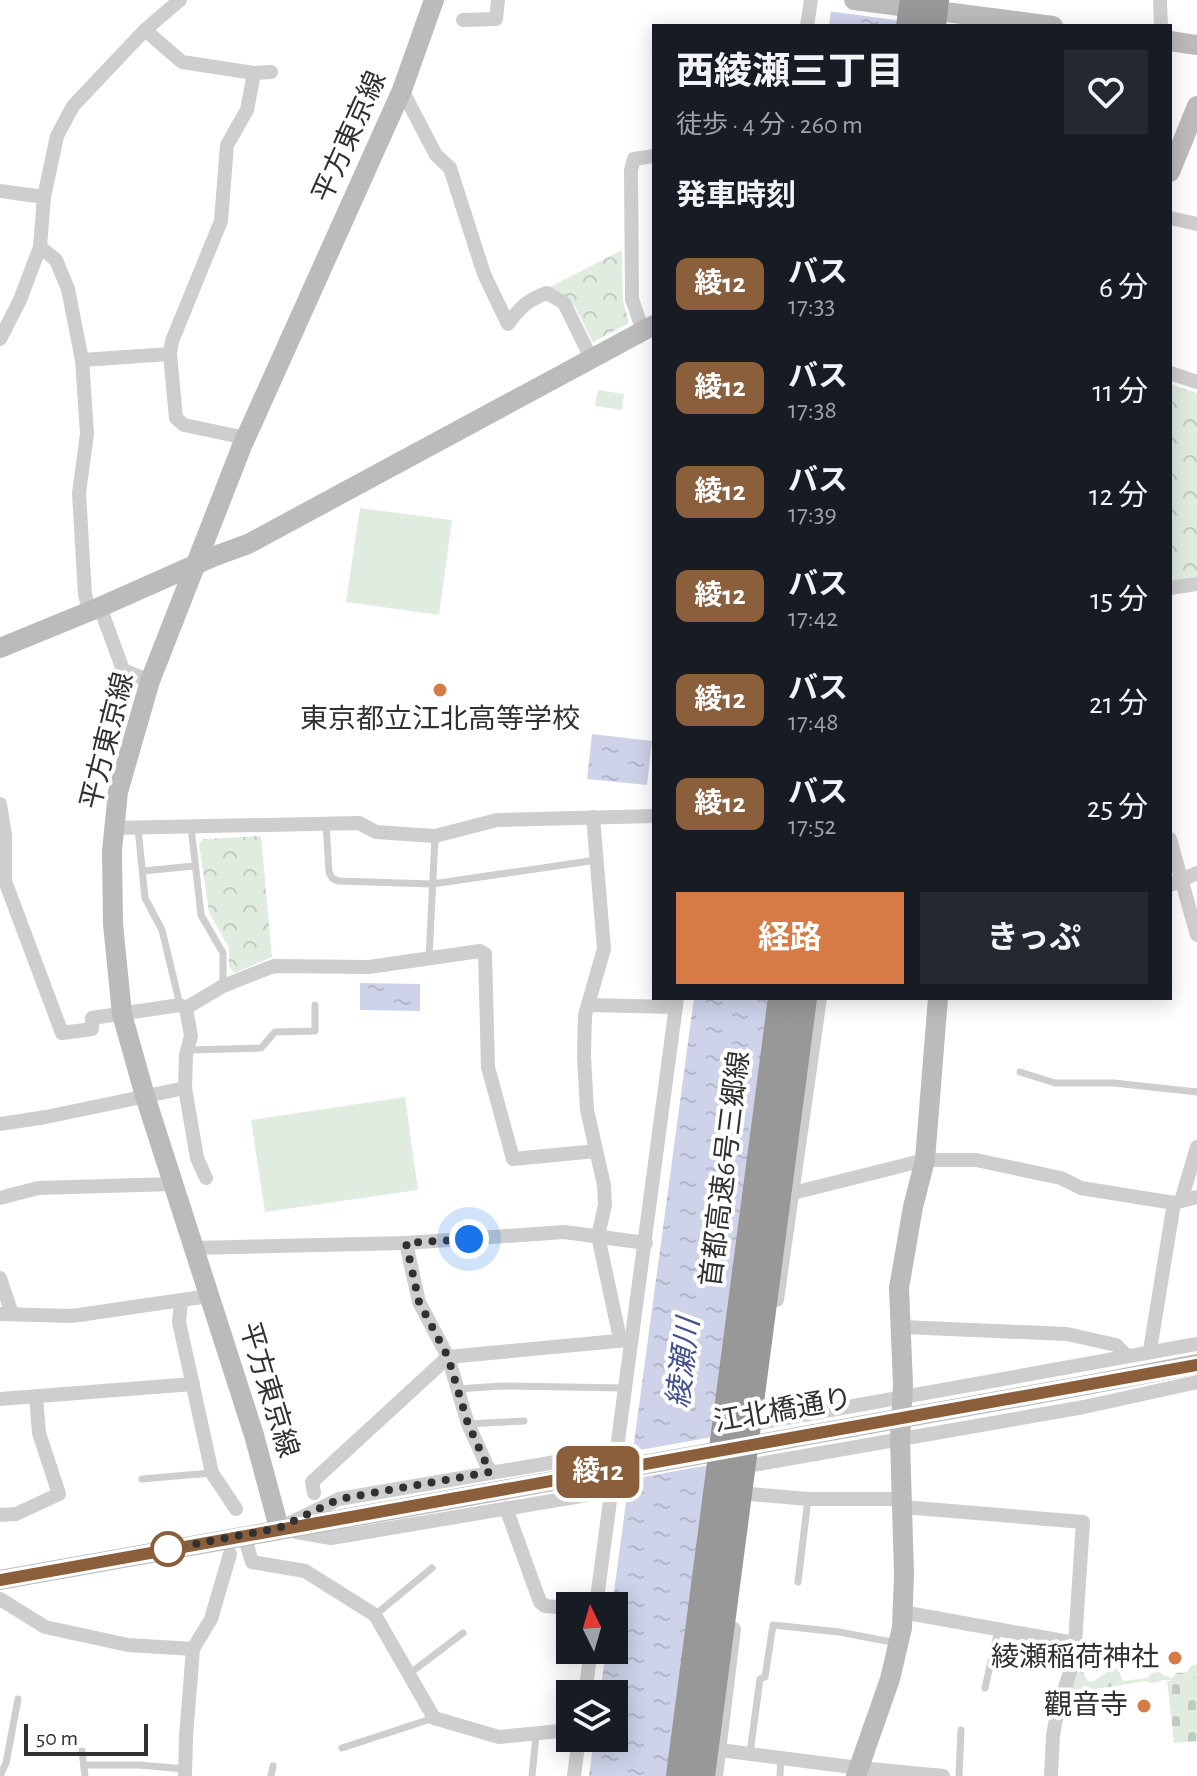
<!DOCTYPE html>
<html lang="ja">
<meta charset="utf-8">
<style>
:root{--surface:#171b24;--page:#242831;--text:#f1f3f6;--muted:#9ea1a6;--accent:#d67b45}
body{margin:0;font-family:"Alegreya Sans","Noto Sans JP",sans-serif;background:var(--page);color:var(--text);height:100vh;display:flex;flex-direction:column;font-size:30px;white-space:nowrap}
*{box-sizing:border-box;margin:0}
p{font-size:26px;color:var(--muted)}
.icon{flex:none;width:44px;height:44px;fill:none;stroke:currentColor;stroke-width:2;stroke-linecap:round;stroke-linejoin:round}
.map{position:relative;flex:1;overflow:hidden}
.sheet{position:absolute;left:652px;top:24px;width:520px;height:976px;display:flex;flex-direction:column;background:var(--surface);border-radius:0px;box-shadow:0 4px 20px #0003}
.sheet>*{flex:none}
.badge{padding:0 16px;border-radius:12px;font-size:28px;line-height:52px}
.needle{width:52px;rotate:355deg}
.fabs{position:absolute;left:556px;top:1592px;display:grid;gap:16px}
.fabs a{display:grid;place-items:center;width:72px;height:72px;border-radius:0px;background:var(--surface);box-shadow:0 4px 20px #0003;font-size:40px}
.scale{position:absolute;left:24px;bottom:20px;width:124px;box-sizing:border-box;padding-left:8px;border:4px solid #313131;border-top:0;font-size:22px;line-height:28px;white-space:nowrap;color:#313131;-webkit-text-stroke:6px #fff;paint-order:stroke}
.you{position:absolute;width:40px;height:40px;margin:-20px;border:6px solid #fff;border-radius:50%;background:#1a73e8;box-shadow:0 0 0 12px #1a73e833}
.map>.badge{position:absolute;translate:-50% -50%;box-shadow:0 0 0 4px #fff}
h2{padding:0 24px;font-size:30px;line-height:72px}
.round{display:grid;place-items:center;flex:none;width:84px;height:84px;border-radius:0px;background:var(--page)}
.head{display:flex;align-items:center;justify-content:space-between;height:136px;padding:0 24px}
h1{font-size:38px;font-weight:700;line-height:60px}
.action{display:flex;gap:16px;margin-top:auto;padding:16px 24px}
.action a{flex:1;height:92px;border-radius:0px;background:var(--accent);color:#fff;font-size:32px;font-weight:700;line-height:92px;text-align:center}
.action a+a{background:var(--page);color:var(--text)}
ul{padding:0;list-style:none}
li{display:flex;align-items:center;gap:24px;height:104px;padding:0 24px}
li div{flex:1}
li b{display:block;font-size:30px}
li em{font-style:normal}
li .badge{min-width:88px;font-weight:700;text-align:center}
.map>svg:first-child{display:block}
.forest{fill:url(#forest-firs)}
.cemetery{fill:url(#cemetery-stones)}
.park{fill:url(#park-crowns)}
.pitch{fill:#e1ece0}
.water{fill:url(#water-ripples)}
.pier{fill:#fff}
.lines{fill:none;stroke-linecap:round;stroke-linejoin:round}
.lane{stroke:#cecece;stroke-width:7}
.street{stroke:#cecece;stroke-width:14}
.secondary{stroke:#bbb;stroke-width:20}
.secondary-bridge{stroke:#bbb;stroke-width:20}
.highway-bridge{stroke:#989898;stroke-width:26}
.line-casing{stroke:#fff;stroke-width:18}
.line{stroke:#8b5e3c;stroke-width:12}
.walk{stroke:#313131;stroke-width:8;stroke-dasharray:0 14.4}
.poi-dot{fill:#d67b45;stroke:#fff;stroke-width:3}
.stop-dot{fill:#fff;stroke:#8b5e3c;stroke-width:4}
.labels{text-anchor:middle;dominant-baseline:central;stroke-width:8;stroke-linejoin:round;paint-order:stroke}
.street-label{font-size:28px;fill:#313131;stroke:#fff}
.poi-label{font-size:28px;fill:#313131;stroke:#fff;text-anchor:end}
.water-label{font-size:30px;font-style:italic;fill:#45518c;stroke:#fff}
</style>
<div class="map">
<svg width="1197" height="1776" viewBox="0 0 1197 1776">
<defs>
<pattern id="forest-firs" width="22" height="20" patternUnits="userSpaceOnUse" patternTransform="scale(2)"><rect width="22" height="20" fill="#e1ece0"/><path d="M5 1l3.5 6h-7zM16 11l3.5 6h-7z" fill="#c2cbc1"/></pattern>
<pattern id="cemetery-stones" width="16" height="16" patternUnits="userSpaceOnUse" patternTransform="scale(2)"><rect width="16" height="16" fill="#e1ece0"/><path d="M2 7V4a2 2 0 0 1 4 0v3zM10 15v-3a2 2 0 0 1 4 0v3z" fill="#c2cbc1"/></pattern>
<pattern id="park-crowns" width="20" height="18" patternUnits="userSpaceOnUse" patternTransform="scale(2)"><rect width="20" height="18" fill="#e1ece0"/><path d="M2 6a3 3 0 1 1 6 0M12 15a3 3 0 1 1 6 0" fill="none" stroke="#c2cbc1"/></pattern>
<pattern id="water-ripples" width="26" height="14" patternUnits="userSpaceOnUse" patternTransform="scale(2)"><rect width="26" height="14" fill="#ced3ea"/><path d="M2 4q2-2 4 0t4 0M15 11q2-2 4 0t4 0" fill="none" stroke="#b1b6c9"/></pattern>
</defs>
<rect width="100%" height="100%" fill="#fff"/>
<!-- forest -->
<path class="forest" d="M1080 1652 1086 1654 1082 1670 1087 1680 1092 1682 1112 1669 1118 1668 1123 1681 1147 1678 1152 1673 1160 1672 1163 1675 1172 1678 1176 1673 1187 1672 1192 1665 1197 1664V1680H1162L1159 1682 1149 1683 1146 1681 1096 1689 1088 1695 1076 1697 1070 1708 1064 1709Z"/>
<!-- cemetery -->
<path class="cemetery" d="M1197 1677V1741L1174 1743 1167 1681Z"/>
<!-- park -->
<g class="park">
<path d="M622 250 623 301 629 323 593 342 575 307 550 287Z"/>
<path d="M1170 384 1197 393V577L1170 581Z"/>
<path d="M261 836 272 957 234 973 229 966V948L209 912 199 844 204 839Z"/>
</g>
<!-- pitch -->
<g class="pitch">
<path d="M598 390 624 394 622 410 595 406Z"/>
<path d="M360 508 452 520 439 615 346 602Z"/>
<path d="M405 1097 418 1190 265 1212 251 1120Z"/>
</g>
<!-- water -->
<g class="water">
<path d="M902 0 899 26H829L831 10Z"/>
<path d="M592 734 652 741 647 785 587 779Z"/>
<path d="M360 983 420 984V1011L360 1010Z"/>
<path d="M694 998H771L669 1776H589L594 1738H614V1694H600L606 1650H614L612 1606Z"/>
</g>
<!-- pier -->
<g class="pier">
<path d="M827 0H906L903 21 827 11Z"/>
<path d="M718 1436 715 1464 626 1480 629 1452Z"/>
</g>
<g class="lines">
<!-- lane -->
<g class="lane">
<path d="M326 824 329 872 332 878 338 881 432 884 597 860"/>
<path d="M191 827 201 915 223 953V986"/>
<path d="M138 828 145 898 162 930 180 1005"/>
<path d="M143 871 194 866"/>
<path d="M429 959 435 837"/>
<path d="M187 1050 261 1048 275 1032 315 1031V1005"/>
<path d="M1020 1072 1055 1083H1114L1197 1092"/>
<path d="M457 1389 501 1386 625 1388"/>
<path d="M468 1424 524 1421"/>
<path d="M142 1479 211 1473"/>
<path d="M798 1582 808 1499"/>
<path d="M375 1615 432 1568"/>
<path d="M409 1674 463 1633"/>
<path d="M985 1688 998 1630"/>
<path d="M342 1748 434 1718"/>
<path d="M82 1751 85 1776"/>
<path d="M750 1753 760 1679 765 1677 773 1625 839 1632 897 1643"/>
<path d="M84 1765H139L185 1769"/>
<path d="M0 1776 6 1763 18 1699"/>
<path d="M271 1776 273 1766"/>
<path d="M532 1776 536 1735"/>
<path d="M780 1776 781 1758"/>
<path d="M959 1776 961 1730"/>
</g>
<!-- street -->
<g class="street">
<path d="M1160 0 1161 26"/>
<path d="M463 20 496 19 498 0"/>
<path d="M807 26 811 0"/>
<path d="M145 30 182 62 254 73 247 110 227 145 221 221 172 341 170 354 176 418 184 425 246 438"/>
<path d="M254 73 271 72"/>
<path d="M402 90 436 155 450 168 484 274 508 324C519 308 529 299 547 293L564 303 591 358"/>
<path d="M0 191 44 197"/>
<path d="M1170 218 1197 224"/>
<path d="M40 247 56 260 68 289 82 360 87 434 79 493 85 595 90 612"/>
<path d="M643 331 632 299 631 170 634 159 654 156"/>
<path d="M0 339 20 300 40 247 44 197 57 136 73 106 145 30 180 0"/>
<path d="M82 360 170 354"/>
<path d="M1170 373 1197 382"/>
<path d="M1170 588 1197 584"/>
<path d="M100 607 123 670 150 681"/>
<path d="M0 804 5 835V881L62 1033 92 1029V1018L180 1005 186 1008 191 1036 186 1055 185 1088 197 1158 206 1178"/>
<path d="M593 817 604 949 585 1015 584 1057 587 1110 604 1185 605 1205 598 1236 620 1339"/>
<path d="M114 828 359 823 376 832 435 836 497 820 654 816"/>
<path d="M1170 839 1197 935"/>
<path d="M1170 885 1197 873"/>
<path d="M588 1005 676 1007"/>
<path d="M186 1008 223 986 274 966 369 967 480 951 485 954 488 1067 513 1159 596 1151"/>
<path d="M0 1124 46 1117 185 1088"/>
<path d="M793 1193 925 1160H976L1061 1178 1081 1188 1174 1203 1197 1197"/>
<path d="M0 1198 38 1188 173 1184"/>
<path d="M1181 1201 1197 1147"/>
<path d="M406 1243 419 1302 448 1357 468 1424 490 1472"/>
<path d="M195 1248 406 1243 564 1232 646 1243"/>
<path d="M0 1278 12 1314"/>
<path d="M777 1300 820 998"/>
<path d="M181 1302 179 1322 212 1473 236 1509"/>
<path d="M0 1314 72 1316 209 1296"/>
<path d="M902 1327 1067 1334 1116 1345 1126 1355"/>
<path d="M1150 1350 1174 1203"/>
<path d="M0 1399 193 1384"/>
<path d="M759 1423 1197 1344"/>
<path d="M753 1465 1084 1407 1197 1382"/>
<path d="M314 1493 312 1482 448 1357 628 1340"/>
<path d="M750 1494 808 1499H903"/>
<path d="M903 1507 1083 1522 1075 1643 1071 1669 1058 1709 1053 1735 1051 1776"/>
<path d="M506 1508 540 1602 545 1606 570 1608"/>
<path d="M0 1515 16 1514 59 1494 39 1433 36 1397"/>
<path d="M290 1523 339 1499 619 1451"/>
<path d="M296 1532 331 1538 611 1491"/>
<path d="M244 1535 252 1562 305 1571 375 1615 434 1718 499 1737 570 1730"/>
<path d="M0 1599 45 1627 128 1645 193 1649"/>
<path d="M596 1606 677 998"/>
<path d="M902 1612 1075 1643"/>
<path d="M585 1694 591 1650"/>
<path d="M720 1750 859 1768 943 1776"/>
<path d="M185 1776 186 1736 193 1649 211 1619 230 1554"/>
<path d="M574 1776 579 1738"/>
<path d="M716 1776 734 1629"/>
</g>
<!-- secondary -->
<g class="secondary">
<path d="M854 0 1053 26"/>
<path d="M1170 41 1197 45"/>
<path d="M1170 172 1197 106"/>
<path d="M0 648 100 607 215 556 248 544 654 325"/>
<path d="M1087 1385 1197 1364"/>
<path d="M279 1528 254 1435 145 1096 122 1014 113 924 112 851 118 792 150 681 242 446 402 90 434 0"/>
<path d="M0 1580 364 1515"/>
<path d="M856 1776 890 1679 902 1628 904 1574 900 1439 903 1385 899 1288 913 1207 925 1160 938 998"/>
</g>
<!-- secondary-bridge -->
<path class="secondary-bridge" d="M364 1515 1087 1385"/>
<!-- highway-bridge -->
<g class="highway-bridge">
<path d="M909 26 913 0"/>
<path d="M933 26 936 0"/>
<path d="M679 1776 781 998"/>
<path d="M702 1776 804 998"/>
</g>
</g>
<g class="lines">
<!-- line casing -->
<g class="line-casing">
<path id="line" d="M0 1580 1197 1365"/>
</g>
<!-- line -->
<use href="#line" class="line"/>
<!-- walk -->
<path class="walk" d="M168 1549 279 1528 339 1499 490 1472 468 1424 448 1357 419 1302 406 1243 469 1239"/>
</g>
<!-- markers -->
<g class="poi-dot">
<circle cx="440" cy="690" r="8"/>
<circle cx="1175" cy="1658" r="8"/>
<circle cx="1144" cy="1706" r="8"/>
</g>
<circle class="stop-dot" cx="168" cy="1549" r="16"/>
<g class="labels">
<!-- street labels -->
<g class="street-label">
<text transform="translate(350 137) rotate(-66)">平方東京線</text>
<text transform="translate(108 741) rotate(-76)">平方東京線</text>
<text transform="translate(726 1169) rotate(-83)">首都高速6号三郷線</text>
<text transform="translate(268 1390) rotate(73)">平方東京線</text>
<text transform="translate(783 1411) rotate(-10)">江北橋通り</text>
</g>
<!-- poi labels -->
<g class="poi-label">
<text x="440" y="720" text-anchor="middle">東京都立江北高等学校</text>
<text x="1159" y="1658">綾瀬稲荷神社</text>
<text x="1128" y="1706">觀音寺</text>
</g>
<!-- water labels -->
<g class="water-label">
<text transform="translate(684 1363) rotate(-83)">綾瀬川</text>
</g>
</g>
</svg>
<div class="fabs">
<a><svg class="needle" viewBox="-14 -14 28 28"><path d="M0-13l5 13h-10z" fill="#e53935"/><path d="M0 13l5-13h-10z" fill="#9ea1a6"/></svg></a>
<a><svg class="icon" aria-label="layers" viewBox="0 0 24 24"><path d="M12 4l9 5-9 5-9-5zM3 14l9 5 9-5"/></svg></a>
</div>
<div class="scale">50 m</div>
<div class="you" style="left:469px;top:1239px"></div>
<b class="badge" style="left:598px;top:1472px;background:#8b5e3c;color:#fff">綾12</b>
<section class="sheet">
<div class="head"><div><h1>西綾瀬三丁目</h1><p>徒歩 · 4 分 · 260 m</p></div><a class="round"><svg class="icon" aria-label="heart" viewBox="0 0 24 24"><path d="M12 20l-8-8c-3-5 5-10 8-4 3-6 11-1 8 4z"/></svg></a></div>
<h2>発車時刻</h2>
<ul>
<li><span class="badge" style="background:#8b5e3c;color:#fff">綾12</span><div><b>バス</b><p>17:33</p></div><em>6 分</em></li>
<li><span class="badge" style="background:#8b5e3c;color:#fff">綾12</span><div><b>バス</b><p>17:38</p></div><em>11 分</em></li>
<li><span class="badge" style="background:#8b5e3c;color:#fff">綾12</span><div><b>バス</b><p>17:39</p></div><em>12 分</em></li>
<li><span class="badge" style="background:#8b5e3c;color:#fff">綾12</span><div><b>バス</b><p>17:42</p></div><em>15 分</em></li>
<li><span class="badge" style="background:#8b5e3c;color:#fff">綾12</span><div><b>バス</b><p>17:48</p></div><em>21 分</em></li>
<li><span class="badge" style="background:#8b5e3c;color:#fff">綾12</span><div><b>バス</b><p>17:52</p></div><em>25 分</em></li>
</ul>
<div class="action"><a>経路</a><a>きっぷ</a></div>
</section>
</div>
